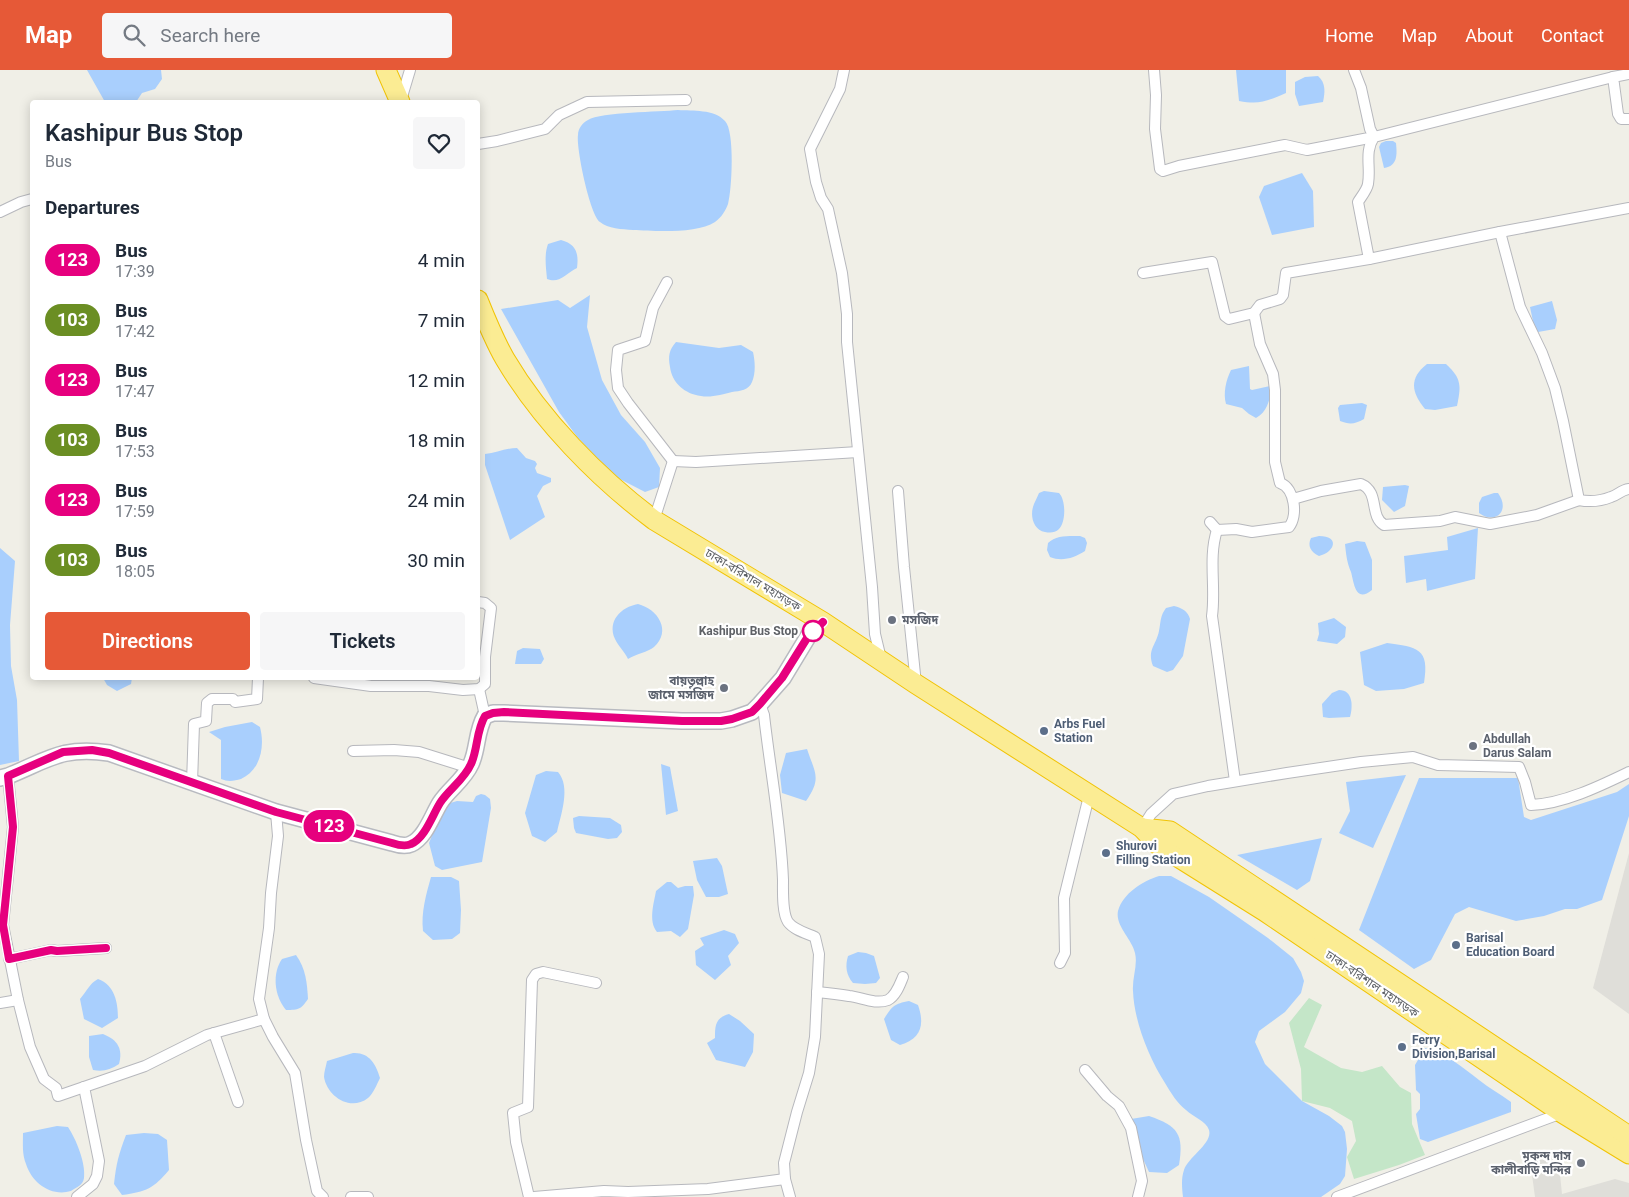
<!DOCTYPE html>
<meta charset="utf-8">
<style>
:root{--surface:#fff;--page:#f6f6f7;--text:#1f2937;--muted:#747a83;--accent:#e65937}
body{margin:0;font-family:Roboto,"Noto Sans Bengali",sans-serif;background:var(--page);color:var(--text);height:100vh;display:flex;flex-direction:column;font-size:19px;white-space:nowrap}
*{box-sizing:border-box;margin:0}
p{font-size:16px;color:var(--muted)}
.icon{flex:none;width:28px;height:28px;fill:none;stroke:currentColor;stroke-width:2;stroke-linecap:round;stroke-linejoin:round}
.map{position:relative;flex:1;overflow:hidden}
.details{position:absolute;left:30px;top:30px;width:450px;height:580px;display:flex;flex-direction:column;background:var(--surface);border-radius:5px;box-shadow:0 2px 12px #0003}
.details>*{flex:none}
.badge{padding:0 10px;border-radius:16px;font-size:18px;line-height:32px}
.map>.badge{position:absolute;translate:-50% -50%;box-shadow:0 0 0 2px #fff}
h2{padding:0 15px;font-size:19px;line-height:45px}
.round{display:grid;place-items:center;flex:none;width:52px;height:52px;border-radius:5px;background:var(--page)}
.summary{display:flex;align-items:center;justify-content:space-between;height:85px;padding:0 15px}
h1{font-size:24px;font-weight:600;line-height:38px}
.primary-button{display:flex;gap:10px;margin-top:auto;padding:10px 15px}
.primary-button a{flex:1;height:58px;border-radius:5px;background:var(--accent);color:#fff;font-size:20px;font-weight:600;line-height:58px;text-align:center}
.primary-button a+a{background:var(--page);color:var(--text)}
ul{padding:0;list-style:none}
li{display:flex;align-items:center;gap:15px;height:60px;padding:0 15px}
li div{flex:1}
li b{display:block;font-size:19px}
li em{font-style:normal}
li .badge{min-width:55px;font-weight:700;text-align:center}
header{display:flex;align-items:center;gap:30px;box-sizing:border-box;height:70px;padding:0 25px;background:var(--accent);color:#fff}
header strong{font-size:24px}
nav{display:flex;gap:28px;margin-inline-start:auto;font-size:18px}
.search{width:350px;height:45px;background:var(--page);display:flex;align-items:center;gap:12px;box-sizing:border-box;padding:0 18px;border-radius:5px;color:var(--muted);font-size:19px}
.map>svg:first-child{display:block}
.industrial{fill:#dfded9}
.green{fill:#c4e6c8}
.water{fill:#a9cffd}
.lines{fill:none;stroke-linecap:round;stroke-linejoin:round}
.street-casing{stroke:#b7b8bd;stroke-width:12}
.secondary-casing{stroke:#b8bac0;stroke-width:18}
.highway-casing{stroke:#f1c305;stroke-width:21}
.street{stroke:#fff;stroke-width:10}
.secondary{stroke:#fff;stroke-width:15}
.highway{stroke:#fbec93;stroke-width:19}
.line-casing{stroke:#fff;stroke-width:11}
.line{stroke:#e6007e;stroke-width:8}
.worship-dot{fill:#6b7280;stroke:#fff;stroke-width:2}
.stop-dot{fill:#fff;stroke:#e6007e;stroke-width:2.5}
.service-dot{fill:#5c6f8a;stroke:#fff;stroke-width:2}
.labels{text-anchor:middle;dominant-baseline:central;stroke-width:4.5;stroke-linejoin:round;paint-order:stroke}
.street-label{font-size:12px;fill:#5e6166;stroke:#fff}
.worship-label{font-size:12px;font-weight:bold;fill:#5b616d;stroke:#fff;text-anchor:start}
.stop-label{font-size:12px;font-weight:bold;fill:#5e6166;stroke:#fff;text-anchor:end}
.service-label{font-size:12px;font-weight:bold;fill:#4e5e75;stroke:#fff;text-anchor:start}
</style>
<header>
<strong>Map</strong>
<div class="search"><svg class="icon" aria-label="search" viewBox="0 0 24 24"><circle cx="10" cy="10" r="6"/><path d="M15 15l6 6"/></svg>Search here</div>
<nav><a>Home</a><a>Map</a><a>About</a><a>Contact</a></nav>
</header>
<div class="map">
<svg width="1629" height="1127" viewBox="0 0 1629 1127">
<rect width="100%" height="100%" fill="#f0efe7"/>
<!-- industrial -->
<g class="industrial">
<path d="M1629 783V944L1593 918Z"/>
<path d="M1558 1085 1562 1124 1615 1109 1629 1113V1127H1535L1530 1090Z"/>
</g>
<!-- green -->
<path class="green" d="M1309 928 1322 935 1304 977 1341 998 1362 1002 1382 996 1400 1017 1411 1023 1412 1054 1425 1085 1399 1095 1354 1109 1347 1087 1356 1071 1352 1051 1330 1038 1302 1031 1301 999 1289 953Z"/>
<!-- water -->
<g class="water">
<path d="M87 0H161L162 9 155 19 142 23 136 32H105Z"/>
<path d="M1236 0H1286V23C1267 31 1260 35 1239 31Z"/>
<path d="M1318 6C1326 13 1325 22 1323 32L1299 36 1295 24V12L1305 7Z"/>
<path d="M678 40C693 41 714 39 725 51 735 61 732 120 728 134 726 140 721 148 715 152 697 164 654 161 633 160 622 159 608 159 600 152 590 145 576 78 578 65 578 59 582 53 588 50 601 42 660 42 678 40Z"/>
<path d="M1386 71H1393L1396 73C1397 84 1398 96 1384 98L1379 77 1381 73Z"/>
<path d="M1302 103 1313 121 1314 157 1272 165 1259 127 1264 116Z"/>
<path d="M561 170C576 174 579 183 577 198 566 203 560 214 547 209 546 197 544 185 548 174Z"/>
<path d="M590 225 587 257 602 310 621 345 645 372 660 398 659 417 645 422 614 406 578 368 559 342 501 239 558 230 570 238Z"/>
<path d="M1552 231 1557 250 1555 259 1538 262 1535 261 1530 237Z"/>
<path d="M676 272 719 278 741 275 753 282C755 291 756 303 752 312 749 320 740 321 732 322 723 324 711 328 701 326 685 324 672 313 670 297 668 286 669 280 676 272Z"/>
<path d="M1427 294H1446C1462 309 1461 316 1457 336L1435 340 1425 339C1411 322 1409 308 1427 294Z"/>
<path d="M1249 296 1250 319 1252 320 1270 316 1272 320C1269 331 1267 342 1256 348L1249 344 1242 338 1226 334C1223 323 1226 310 1231 300Z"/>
<path d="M1362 333 1367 335 1364 349C1355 354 1350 355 1340 351L1338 338 1340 335Z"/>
<path d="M517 378 526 388 535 391 537 394 535 398 537 403 551 408V412L543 416 537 426 545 447 510 470 485 395V384C496 383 506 378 517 378Z"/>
<path d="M1405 415 1409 416 1405 436 1394 442 1382 430 1383 417Z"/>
<path d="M1044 421 1059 423C1066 430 1066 452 1059 459 1055 463 1050 463 1045 462 1034 460 1030 447 1033 437 1034 433 1037 428 1039 423Z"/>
<path d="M1494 423H1498C1511 441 1495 455 1479 443V433L1482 427Z"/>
<path d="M1478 458 1475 509 1427 521 1426 509 1406 513 1404 486 1448 480 1447 467Z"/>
<path d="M1080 466 1085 468 1087 473 1085 481C1074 488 1062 492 1050 487L1047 480 1048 473C1056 465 1069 466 1080 466Z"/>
<path d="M1319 466C1340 466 1335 482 1319 486 1311 482 1307 476 1311 468Z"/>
<path d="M1357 471 1365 472 1372 490V520C1355 534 1354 512 1351 502 1347 493 1346 484 1345 474Z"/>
<path d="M0 478 15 491 10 555 11 596 17 630 19 691 0 695Z"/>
<path d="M638 534C658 539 672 561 654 577 648 582 636 584 628 589 625 582 618 576 615 569 607 551 621 537 638 534Z"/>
<path d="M1174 536C1182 538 1188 541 1190 549L1183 586 1173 600 1167 602 1153 596C1147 579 1156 576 1159 561 1161 551 1160 546 1166 538Z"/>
<path d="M1334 548 1346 557 1345 567 1337 574 1317 571 1319 564 1318 553Z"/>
<path d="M1387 573C1417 577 1430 578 1424 613L1404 619 1376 621 1364 615 1360 582Z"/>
<path d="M523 578 540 579 544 589 541 594H515L517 581Z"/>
<path d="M103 608H132L131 614 117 621 107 615Z"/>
<path d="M1339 620C1353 620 1353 636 1350 647L1329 648 1323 647 1322 634 1332 623Z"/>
<path d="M252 652 260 657C265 676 261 700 241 709 234 711 228 712 221 709V670L209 662 225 657Z"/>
<path d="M807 679C815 703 822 708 806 731L782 723 780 705 786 683Z"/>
<path d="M661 694 670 697 678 741 666 745Z"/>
<path d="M546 701 558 702C571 717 561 744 557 762L545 772 532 766 525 743 536 705Z"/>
<path d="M1406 705 1373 778 1339 763 1350 741 1346 712Z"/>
<path d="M1419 708H1518L1524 747 1531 750 1617 722 1629 714V746L1602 830 1577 839H1565L1544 846 1516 851 1469 837 1455 844 1431 890 1414 899 1359 860Z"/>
<path d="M481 724 485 725 490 729 491 738 482 792 442 800 435 796 429 773 439 748 447 734 457 731 473 732 476 726Z"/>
<path d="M579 746 610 748 621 755 622 762 617 768 608 769 576 763 574 758 573 748Z"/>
<path d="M1322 768 1310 811 1297 820 1237 785Z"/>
<path d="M717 788 722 796 728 824 719 827H706L697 810 693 791Z"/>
<path d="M1159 806H1171L1209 827 1268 868 1293 888 1301 902 1304 911 1301 923 1285 942 1259 961 1255 972 1265 994 1302 1031 1329 1046 1342 1056 1345 1062 1347 1079 1345 1106 1340 1114 1321 1127H1183C1182 1119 1181 1108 1184 1100 1188 1087 1213 1073 1209 1060 1206 1051 1193 1047 1186 1040 1177 1033 1171 1023 1165 1013 1149 988 1134 951 1133 921 1132 908 1138 895 1135 883 1132 869 1115 856 1118 841 1123 823 1143 811 1159 806Z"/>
<path d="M431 807H451L459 811 461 840 460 863 452 869 433 870 423 861C421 842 426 825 431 807Z"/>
<path d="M667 812H671L678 818 685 816H693L694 825 688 859 680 867 671 861 657 862C648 851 654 833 656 821Z"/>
<path d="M724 860 735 864 739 873 728 886 731 895 715 910 696 895 695 881 704 875 700 868Z"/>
<path d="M858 882 866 883 874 886 880 908 876 913 865 914 853 913C846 905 845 896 848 886Z"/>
<path d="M296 885C306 899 307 913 308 929 301 939 299 940 286 940 274 926 272 903 282 889Z"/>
<path d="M98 909C115 915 118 933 118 948L102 958 84 949 80 929C87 921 89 914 98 909Z"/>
<path d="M909 931 918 935C925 955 921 969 900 975L891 970 884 949C892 936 894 934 909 931Z"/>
<path d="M729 944 740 951 754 964 753 982 745 997 716 990 707 973 715 968C715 956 715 948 729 944Z"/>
<path d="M103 964C118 970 123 979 119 994 110 1000 103 1002 93 1000L89 987V966Z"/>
<path d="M1425 978C1446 983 1462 997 1479 1010 1489 1018 1500 1024 1511 1032V1042L1428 1072 1420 1069 1416 1044 1420 1039V1024L1416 1020 1415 995Z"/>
<path d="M353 983C369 982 376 994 380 1008 377 1014 373 1024 368 1028 350 1042 327 1026 324 1007 324 1002 326 996 327 991Z"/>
<path d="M1149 1046C1178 1056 1184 1064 1179 1095L1167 1103 1149 1102 1138 1078 1131 1049Z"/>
<path d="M57 1056 68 1057C76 1069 86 1093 84 1108 83 1115 77 1117 71 1121 51 1127 32 1113 26 1094 22 1084 23 1074 23 1063Z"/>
<path d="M144 1063 158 1064 167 1070 169 1100C154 1118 146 1122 122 1125L114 1114C116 1094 119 1083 126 1065Z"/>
</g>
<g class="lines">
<!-- street casing -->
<g class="street-casing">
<g id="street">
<path d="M844 0 840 19 810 79 816 112 821 128 828 139 842 203 847 244V272L872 517 875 564 881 589"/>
<path d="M1154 0 1156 25 1155 59 1160 99 1163 101 1179 96 1285 75 1307 80 1374 67 1370 59 1361 18 1354 0"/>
<path d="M1629 4 1613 7 1618 44 1621 49H1629"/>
<path d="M401 30 410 0"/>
<path d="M478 74 497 71 545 59 559 45 587 32 686 30"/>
<path d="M1629 138 1500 162 1520 237 1542 283 1555 318 1563 351 1579 430C1589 432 1601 431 1611 427 1618 425 1621 420 1629 419"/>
<path d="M0 142 21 132 32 129"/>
<path d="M1500 162 1369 189 1358 132C1361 127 1367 120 1368 114 1371 97 1364 82 1374 67L1613 7"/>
<path d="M1143 203 1212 192 1225 246 1229 249 1254 243 1260 235 1280 229 1283 225 1286 203 1369 189"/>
<path d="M667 212 653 238 645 271 618 280 616 300 618 318 628 333 673 391"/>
<path d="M673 391 696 392 858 382"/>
<path d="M898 421 904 497 916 614"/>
<path d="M1293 429 1321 421 1361 414C1380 422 1369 446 1384 455L1440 451 1455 447 1490 454 1537 445 1579 430"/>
<path d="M654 450 673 391"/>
<path d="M1210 452 1217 460 1236 459 1252 462 1289 457C1298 446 1295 418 1280 413L1275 392V320L1273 304 1260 274 1254 243"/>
<path d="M1217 460C1208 488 1216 517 1212 546L1235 711"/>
<path d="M314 608 371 616H429L463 620 479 619 485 614V587L491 538 485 533 478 532"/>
<path d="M479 619 485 646"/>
<path d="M760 634 764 645C770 699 781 755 783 810 783 820 782 843 788 852 794 860 806 863 815 867L819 884 815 967 809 1003 797 1042 784 1093 785 1109 790 1127"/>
<path d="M353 681 394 680 419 682 470 698"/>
<path d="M8 706 13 757 3 855 18 930 30 977 44 1009 56 1018 58 1026 145 996 207 965 264 949 273 967 295 1003 306 1070 317 1121 323 1127"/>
<path d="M192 713 194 654 206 651 207 633 212 629H233L235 632 257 629 258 608"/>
<path d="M1142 758 1151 744 1173 724 1208 716 1287 703 1361 692 1413 687 1438 695 1519 697 1525 712 1531 735C1563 734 1600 716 1629 702"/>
<path d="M9 889 51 880 57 881 106 878"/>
<path d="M1060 893 1065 883 1064 828 1089 726"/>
<path d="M817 922C828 923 838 924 849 926 861 927 875 935 888 930 896 926 900 914 903 907"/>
<path d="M0 933 18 930"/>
<path d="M264 949 259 929 269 858 271 823 278 766 276 742"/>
<path d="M214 963 238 1032"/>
<path d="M1085 1000 1107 1026 1119 1036 1131 1058 1142 1111 1138 1127"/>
<path d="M77 1127 93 1114 97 1106 99 1091 84 1017"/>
<path d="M351 1127H368"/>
<path d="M529 1127 516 1072 513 1043 528 1037 532 910 536 904 543 902 596 913"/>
<path d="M534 1127 604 1121 628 1122 708 1119 785 1109"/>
<path d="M1337 1127 1562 1043"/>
</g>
</g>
<!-- secondary casing -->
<g class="secondary-casing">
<path id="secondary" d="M0 708 8 706C48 690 62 676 109 683L276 742 392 773C398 775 405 777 411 774 425 768 432 746 440 733 449 719 464 710 471 694 478 679 476 661 485 646L493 643H504L682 651H721L732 649 752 642 760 634 783 608 809 565 823 552"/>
</g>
<!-- highway casing -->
<g class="highway-casing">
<g id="highway">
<path d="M386 0 400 32"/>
<path d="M478 230C486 250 494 270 505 289 541 350 598 408 654 450L823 552 916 614 1142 758 1157 774 1264 841 1562 1043 1629 1084"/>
<path d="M1142 758 1170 761 1629 1066"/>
</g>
</g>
<!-- street -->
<use href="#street" class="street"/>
<!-- secondary -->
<use href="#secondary" class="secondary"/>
<!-- highway -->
<use href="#highway" class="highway"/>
</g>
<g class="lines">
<!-- line casing -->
<g class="line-casing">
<path id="line" d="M106 878 57 881 51 880 9 889 3 855 13 757 8 706 63 682 92 680 109 683 276 742 392 773C398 775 405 777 411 774 425 768 432 746 440 733 449 719 464 710 471 694 478 679 476 661 485 646L493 643 504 642 682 651H721L732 649 752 642 760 634 782 608 809 565 823 552"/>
</g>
<!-- line -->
<use href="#line" class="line"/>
</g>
<!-- markers -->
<g class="worship-dot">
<circle cx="892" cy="550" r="5"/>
<circle cx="724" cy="618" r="5"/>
<circle cx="1473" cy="676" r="5"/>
<circle cx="1581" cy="1093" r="5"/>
</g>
<circle class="stop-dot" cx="813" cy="561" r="10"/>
<g class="service-dot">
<circle cx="1044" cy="661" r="5"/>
<circle cx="1106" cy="783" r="5"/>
<circle cx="1456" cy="875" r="5"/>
<circle cx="1402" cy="977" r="5"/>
</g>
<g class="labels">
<!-- street labels -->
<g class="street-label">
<text transform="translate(753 510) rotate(31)">ঢাকা-বরিশাল মহাসড়ক</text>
<text transform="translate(1372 914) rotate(34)">ঢাকা-বরিশাল মহাসড়ক</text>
</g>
<!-- worship labels -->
<g class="worship-label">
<text x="902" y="550">মসজিদ</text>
<text x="714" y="611" text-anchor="end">বায়তুল্লাহ<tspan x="714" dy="14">জামে মসজিদ</tspan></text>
<text x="1483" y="669">Abdullah<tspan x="1483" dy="14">Darus Salam</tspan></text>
<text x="1571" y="1086" text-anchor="end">মুকুন্দ দাস<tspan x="1571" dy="14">কালীবাড়ি মন্দির</tspan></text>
</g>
<!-- stop labels -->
<g class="stop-label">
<text x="798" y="561">Kashipur Bus Stop</text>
</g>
<!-- service labels -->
<g class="service-label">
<text x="1054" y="654">Arbs Fuel<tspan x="1054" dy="14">Station</tspan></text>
<text x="1116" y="776">Shurovi<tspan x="1116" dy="14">Filling Station</tspan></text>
<text x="1466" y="868">Barisal<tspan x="1466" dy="14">Education Board</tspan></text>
<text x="1412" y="970">Ferry<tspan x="1412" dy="14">Division,Barisal</tspan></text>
</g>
</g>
</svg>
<b class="badge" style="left:329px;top:756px;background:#e6007e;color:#fff">123</b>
<section class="details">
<div class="summary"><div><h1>Kashipur Bus Stop</h1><p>Bus</p></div><a class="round"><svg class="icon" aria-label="heart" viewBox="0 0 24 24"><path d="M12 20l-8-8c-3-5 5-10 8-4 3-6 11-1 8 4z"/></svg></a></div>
<h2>Departures</h2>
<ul>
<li><span class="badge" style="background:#e6007e;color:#fff">123</span><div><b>Bus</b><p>17:39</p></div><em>4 min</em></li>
<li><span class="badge" style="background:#6b8e23;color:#fff">103</span><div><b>Bus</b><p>17:42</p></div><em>7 min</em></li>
<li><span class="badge" style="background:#e6007e;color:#fff">123</span><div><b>Bus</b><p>17:47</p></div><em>12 min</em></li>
<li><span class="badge" style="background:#6b8e23;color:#fff">103</span><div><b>Bus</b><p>17:53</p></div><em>18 min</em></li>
<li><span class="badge" style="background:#e6007e;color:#fff">123</span><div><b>Bus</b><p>17:59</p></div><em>24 min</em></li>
<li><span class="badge" style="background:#6b8e23;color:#fff">103</span><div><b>Bus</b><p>18:05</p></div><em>30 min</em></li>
</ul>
<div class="primary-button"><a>Directions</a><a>Tickets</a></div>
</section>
</div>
